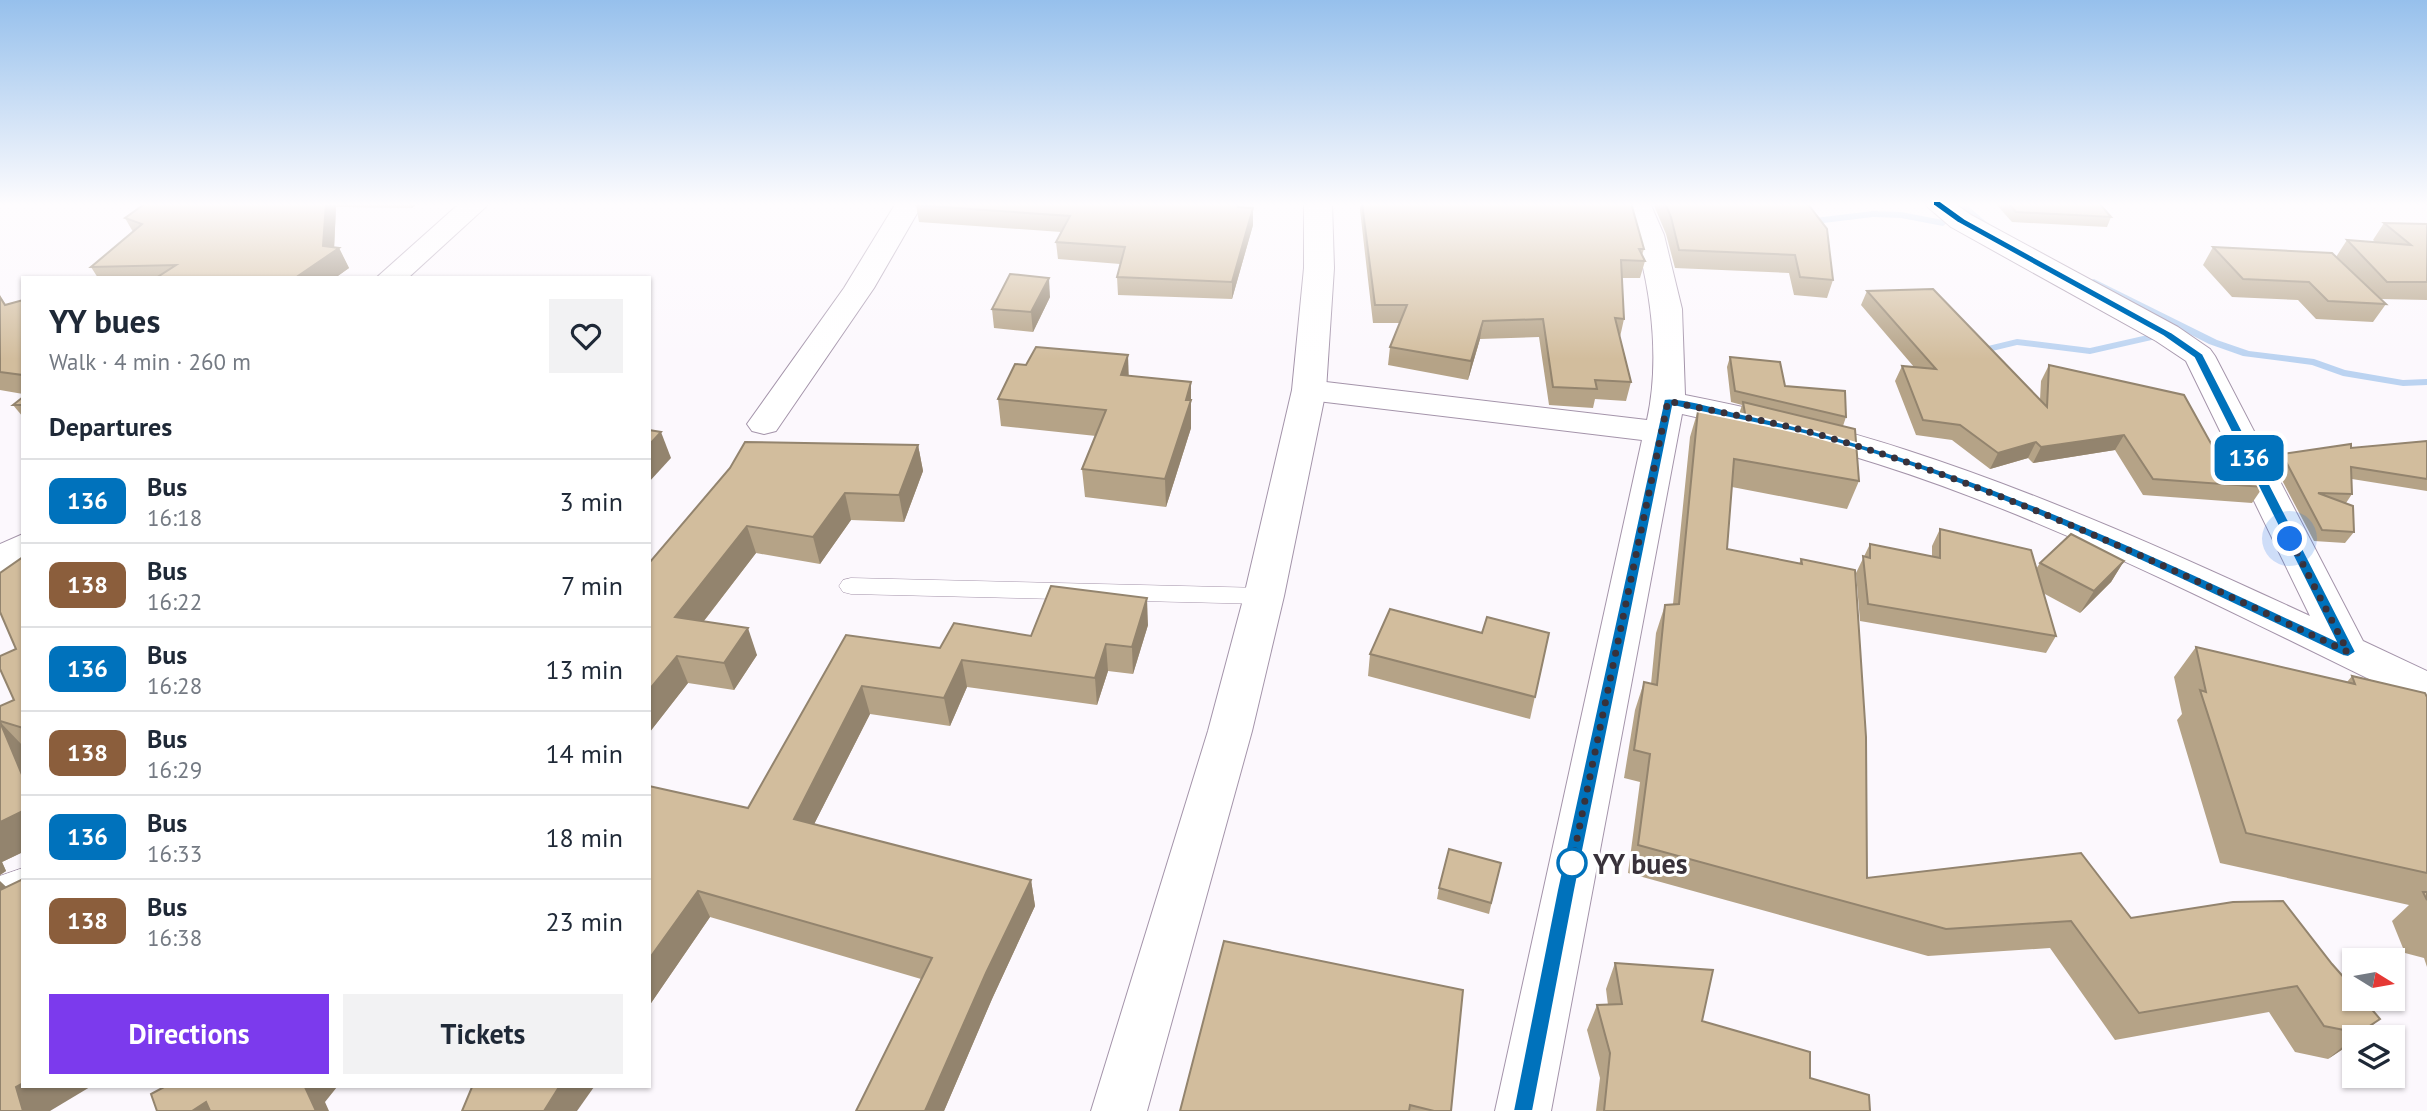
<!DOCTYPE html>
<meta charset="utf-8">
<style>
:root{--surface:#fff;--page:#f2f2f3;--text:#1f2937;--muted:#747a83;--line:#e0e1e3;--accent:#7c3aed}
body{margin:0;font-family:"PT Sans",sans-serif;background:var(--page);color:var(--text);height:100vh;display:flex;flex-direction:column;font-size:26px;white-space:nowrap}
*{box-sizing:border-box;margin:0}
p{font-size:23px;color:var(--muted)}
.icon{flex:none;width:38px;height:38px;fill:none;stroke:currentColor;stroke-width:2;stroke-linecap:round;stroke-linejoin:round}
.map{position:relative;flex:1;overflow:hidden}
.panel{position:absolute;left:21px;top:276px;width:630px;height:812px;display:flex;flex-direction:column;background:var(--surface);border-radius:0px;box-shadow:0 2px 5px #0004}
.panel>*{flex:none}
.badge{padding:0 14px;border-radius:10px;font-size:24px;line-height:46px}
.needle{width:46px;rotate:101deg}
.fabs{position:absolute;left:2342px;top:948px;display:grid;gap:14px}
.fabs a{display:grid;place-items:center;width:63px;height:63px;border-radius:0px;background:var(--surface);box-shadow:0 2px 5px #0004;font-size:35px}
.you{position:absolute;width:35px;height:35px;margin:-18px;border:5px solid #fff;border-radius:50%;background:#1a73e8;box-shadow:0 0 0 10px #1a73e833}
.map>.badge{position:absolute;translate:-50% -50%;box-shadow:0 0 0 4px #fff}
h2{padding:0 28px;font-size:26px;line-height:63px}
.round{display:grid;place-items:center;flex:none;width:74px;height:74px;border-radius:0px;background:var(--page)}
.summary{display:flex;align-items:center;justify-content:space-between;height:119px;padding:0 28px}
h1{font-size:33px;font-weight:800;line-height:52px}
.button{display:flex;gap:14px;margin-top:auto;padding:14px 28px}
.button a{flex:1;height:80px;border-radius:0px;background:var(--accent);color:#fff;font-size:28px;font-weight:800;line-height:80px;text-align:center}
.button a+a{background:var(--page);color:var(--text)}
ul{padding:0;list-style:none}
li{display:flex;align-items:center;gap:21px;height:84px;padding:0 28px;border-top:2px solid var(--line)}
li div{flex:1}
li b{display:block;font-size:26px}
li em{font-style:normal}
li .badge{min-width:77px;font-weight:700;text-align:center}
.map>svg:first-child{display:block}
.lines{fill:none;stroke-linecap:round;stroke-linejoin:round}
.stream{fill:#bbd3f1;fill-rule:evenodd}
.lane-casing{stroke:#a494aa;stroke-width:1}
.street-casing{stroke:#a494aa;stroke-width:2}
.secondary-casing{stroke:#a494aa;stroke-width:2}
.lane{fill:#fff;fill-rule:evenodd}
.street{fill:#fff;fill-rule:evenodd}
.secondary{fill:#fff;fill-rule:evenodd}
.wall{fill:#b5a387}
.shaded-wall{fill:#93846e}
.building{fill:#d2bd9d;stroke:#93846e;stroke-width:2}
.line{fill:#0072bc;stroke:#fff;stroke-width:2}
.walk{stroke:#39323b;stroke-width:7;stroke-dasharray:0 12.6}
.stop-dot{fill:#fff;stroke:#0072bc;stroke-width:3.5}
.labels{text-anchor:middle;dominant-baseline:central;stroke-width:6;stroke-linejoin:round;paint-order:stroke}
.near-stop-label{font-size:28px;font-weight:bold;fill:#39323b;stroke:#fff;text-anchor:start}
</style>
<div class="map">
<svg width="2427" height="1111" viewBox="0 0 2427 1111">
<rect width="100%" height="100%" fill="#fcf8fd"/>
<g class="lines">
<!-- stream -->
<g class="stream">
<path d="M1954 203H1964L1995 229 1988 231Z"/>
<path d="M1873 211 1901 212 1943 220 1947 223 1943 226 1901 218 1873 217 1815 224 1811 221 1815 218Z"/>
<path d="M2094 279 2217 340 2249 351 2314 359 2345 370 2403 380 2427 379V385L2403 386 2343 376 2312 365 2243 356 2209 344 2091 284V280Z"/>
<path d="M2152 334 2156 335V339L2090 354 2017 345 1992 351 1987 348 1988 346 2017 339 2090 348Z"/>
</g>
<!-- lane casing -->
<g class="lane-casing">
<g id="lane">
<path d="M851 578 1264 588 1272 590 1276 596 1272 602 1264 604 851 594 843 592 839 586 843 580Z"/>
<path d="M23 868V893L0 902V876Z"/>
</g>
</g>
<!-- street casing -->
<g class="street-casing">
<g id="street">
<path d="M896 203H923L874 288 776 431 764 434 752 431 747 424 844 288Z"/>
<path d="M1623 203H1650L1664 235 1682 309 1685 395C1759 410 1834 426 1906 450 2045 495 2178 555 2310 616L2186 361 2156 341 1951 227 1923 203H1954L1971 215 2178 327 2210 349 2215 356 2363 641 2427 671V705L2412 700C2238 616 2063 523 1878 464 1813 443 1748 429 1682 414L1551 1111H1495L1642 440 1309 400 1297 397 1292 390 1297 383 1309 380 1647 420C1662 352 1649 267 1623 203Z"/>
</g>
</g>
<!-- secondary casing -->
<g class="secondary-casing">
<g id="secondary">
<path d="M460 203H490L408 278H376Z"/>
<path d="M1304 203H1332L1334 268 1326 390 1284 596 1252 731 1147 1111H1091L1208 731 1244 596 1292 390 1304 268Z"/>
<path d="M23 534V565L0 575V544Z"/>
</g>
</g>
<!-- lane -->
<use href="#lane" class="lane"/>
<!-- street -->
<use href="#street" class="street"/>
<!-- secondary -->
<use href="#secondary" class="secondary"/>
</g>
<!-- wall -->
<g class="wall">
<path d="M146 203H418L412 208 336 207 334 247 339 248 349 268 335 278H98L91 267 133 232 125 218Z"/>
<path d="M1360 203H1631L1644 249 1642 255 1645 261 1640 278H1622L1624 319 1620 337 1631 382 1626 401 1595 399 1593 408 1549 405 1539 337 1480 339 1468 380 1388 365 1390 347 1400 323H1373L1360 210Z"/>
<path d="M1653 203H1807L1833 280 1827 298 1794 295 1789 273 1675 268 1666 234Z"/>
<path d="M1995 203H2099L2111 217 2107 227 2012 222Z"/>
<path d="M916 205 1239 207 1253 225 1232 299 1118 295 1117 277 1120 264 1058 259 1056 242 1061 232 919 222Z"/>
<path d="M2384 223 2427 224V300L2381 299 2386 304 2373 322 2316 319 2298 300 2232 297 2203 265 2213 247 2336 257 2347 240 2375 242 2373 240Z"/>
<path d="M1867 291 2040 400 2041 381 2049 365 2219 458 2263 487 2252 503 2143 495 2115 450 2033 463 2028 458 1990 469 1952 440 1916 435 1895 381 1902 366 1914 367 1861 305Z"/>
<path d="M0 296 6 305 23 300V394L0 390Z"/>
<path d="M1050 297 1033 332 994 328 992 309Z"/>
<path d="M1730 357 1846 417 1843 426 1859 481 1847 509 1732 487 1727 549 1799 564 1801 559 1867 878 2131 918 2332 964 2380 1019 2354 1038V1041L2349 1045 2328 1059 2295 1052 2269 1012 2115 1040 2050 948 1928 956 1628 873 1640 782 1624 778 1635 710 1644 682 1651 684 1656 633 1665 605 1673 604 1690 437 1698 410 1738 417 1742 405 1731 402 1727 367Z"/>
<path d="M1129 376 1191 382V428L1166 507 1085 497 1082 469 1096 436 1001 426 998 399Z"/>
<path d="M23 397V417L13 405Z"/>
<path d="M2427 441V491L2352 479V494L2346 503 2354 532 2345 543 2314 541 2274 465 2282 454Z"/>
<path d="M918 445 923 471 904 522 851 520 820 564 756 553 704 621 757 655 734 690 688 683 649 733V563Z"/>
<path d="M1940 529 2036 569 2040 563 2124 561 2111 582 2080 613 2043 593 2056 636 2046 653 1860 621 1856 573 1870 544 1932 556V546Z"/>
<path d="M23 557V852L2 862 6 871 0 875V706L14 700Z"/>
<path d="M1148 625 1133 674 1108 671 1097 705 967 687 950 726 870 714 814 824 1031 880 1035 906 992 999 944 1111H856L921 979 710 917 649 1006V786L748 808 846 635 940 648 1031 636Z"/>
<path d="M1482 633H1549L1530 719 1368 676 1370 654Z"/>
<path d="M2196 647 2347 682 2352 676 2427 697V967L2424 958 2405 953 2392 921 2409 905 2220 863 2177 720 2182 714 2174 677Z"/>
<path d="M1501 863 1489 914 1437 899 1439 888Z"/>
<path d="M1224 941 1451 1111H1180Z"/>
<path d="M1615 963 1702 1021 1870 1111H1596L1600 1078 1587 1030 1597 1005H1608L1606 989Z"/>
</g>
<!-- shaded-wall -->
<g class="shaded-wall">
<path d="M326 203H334L336 207 334 251 339 248 349 268 335 278H295L323 246Z"/>
<path d="M411 203H418L412 208Z"/>
<path d="M1253 208V225L1232 299V282Z"/>
<path d="M1049 278 1050 297 1033 332 1031 312Z"/>
<path d="M1483 321 1480 339 1468 380 1471 361Z"/>
<path d="M1128 355 1129 382 1121 375Z"/>
<path d="M1191 382V428L1166 507 1165 479 1186 400Z"/>
<path d="M661 432 671 458 649 482V445Z"/>
<path d="M2124 435 2115 450 2033 463 2041 447Z"/>
<path d="M2036 442 2028 458 1990 469 1998 453Z"/>
<path d="M918 445 923 471 904 522 899 495Z"/>
<path d="M845 493 851 520 820 564 813 537Z"/>
<path d="M747 526 756 553 686 644 675 617Z"/>
<path d="M2124 561 2111 582 2080 613 2094 591Z"/>
<path d="M1147 598 1148 625 1133 674 1132 647Z"/>
<path d="M748 628 757 655 734 690 724 663Z"/>
<path d="M1106 644 1108 671 1097 705 1095 678Z"/>
<path d="M677 656 688 683 649 733V690Z"/>
<path d="M962 660 967 687 950 726 944 698Z"/>
<path d="M862 686 870 714 803 846 794 819Z"/>
<path d="M0 722 23 746V777Z"/>
<path d="M23 811V852L2 862 6 871 0 875V822Z"/>
<path d="M1031 880 1035 906 992 999 944 1111H925L986 973Z"/>
<path d="M0 881 18 898 0 892Z"/>
<path d="M698 891 710 917 649 1006V959Z"/>
<path d="M2380 1019 2357 1038H2354V1041L2349 1045 2328 1059 2359 1033Z"/>
<path d="M23 1083V1087H90L50 1111H23L16 1087Z"/>
<path d="M305 1087H337L325 1102 329 1111H316Z"/>
<path d="M559 1087H594L577 1111H544Z"/>
<path d="M206 1102 216 1111H192Z"/>
</g>
<!-- building -->
<g class="building">
<path d="M146 203H326L323 246 339 248 295 278H156L176 265 91 267 142 224 125 218Z"/>
<path d="M917 203H1238V207L1253 208 1232 282 1117 277 1125 247 1056 242 1070 216 916 205Z"/>
<path d="M1362 203H1631L1644 249H1639L1645 261 1621 260 1624 319 1615 318 1631 382 1595 380 1597 389 1553 387 1543 319 1483 321 1471 361 1390 347 1407 305H1375Z"/>
<path d="M1665 203H1807L1827 229 1833 280 1800 277 1795 255 1679 250 1671 217Z"/>
<path d="M2008 203H2099L2111 217 2016 212Z"/>
<path d="M2384 223 2427 224V282H2387L2347 240 2411 245Z"/>
<path d="M2213 247 2332 253 2386 304 2328 301 2309 282 2243 279Z"/>
<path d="M1010 274 1049 278 1031 312 992 309Z"/>
<path d="M1933 289 2047 407 2049 365 2184 395 2219 458 2247 454 2263 487 2153 479 2124 435 2041 447 2036 442 1998 453 1960 425 1923 420 1902 366 1936 369 1867 291Z"/>
<path d="M0 297 5 305 23 300V375L0 372Z"/>
<path d="M1036 347 1128 355 1121 375 1191 382 1186 400H1191L1165 479 1082 469 1106 410 998 399 1015 364 1026 365Z"/>
<path d="M1730 357 1780 362 1785 386 1845 391 1846 417 1735 391Z"/>
<path d="M23 397V405H13Z"/>
<path d="M1743 402 1855 429 1859 481 1734 459 1727 549 1802 564 1801 559 1855 570 1866 737 1867 878 2081 853 2131 918 2233 902 2283 901 2332 964 2354 989V999H2363L2380 1019 2359 1033 2324 1026 2297 986 2139 1013 2071 921 1946 929 1638 845 1650 754 1634 750 1644 682 1657 685 1665 605 1679 604 1698 410 1746 419Z"/>
<path d="M649 430 661 432 649 445Z"/>
<path d="M2427 441V479L2351 467 2352 494 2318 493 2353 506 2354 532 2322 530 2282 454 2351 444V448Z"/>
<path d="M745 442 918 445 899 495 845 493 813 537 747 526 675 617 748 628 724 663 677 656 649 690V563L730 468Z"/>
<path d="M1940 529 2031 550 2056 636 1868 604 1863 556 1870 558V544L1940 558Z"/>
<path d="M2071 534 2124 561 2094 591 2040 563Z"/>
<path d="M23 557V728L0 721V706L14 700 0 669V656L16 649 0 612V573Z"/>
<path d="M1051 586 1147 598 1132 647 1106 644 1095 678 962 660 944 698 862 686 794 819 1031 880 986 973 925 1111H856L932 958 698 891 649 959V786L748 808 846 635 940 648 954 623 1031 636Z"/>
<path d="M1390 609 1482 633 1487 617 1549 633 1535 697 1370 654Z"/>
<path d="M2196 647 2355 684 2352 676 2425 693 2427 697V873L2246 833 2200 690 2206 692Z"/>
<path d="M0 722 23 777V811L0 822Z"/>
<path d="M1449 849 1501 863 1491 903 1439 888Z"/>
<path d="M23 879V1083L16 1087 23 1111H0V890Z"/>
<path d="M2423 892H2427V900Z"/>
<path d="M1224 941 1463 990 1451 1111H1434L1410 1105 1409 1111H1180Z"/>
<path d="M1615 963 1713 970 1702 1021 1810 1052V1078L1869 1095 1870 1111H1604L1610 1053 1597 1005 1622 1004Z"/>
<path d="M164 1087H305L316 1111H210L206 1102 192 1111H157L151 1094Z"/>
<path d="M472 1087H559L544 1111H462Z"/>
</g>
<!-- sky -->
<linearGradient id="sky" x2="0" y2="1"><stop stop-color="#96c0ec"/><stop offset="0.57" stop-color="#fefcfe"/><stop offset="1" stop-color="#fefcfe" stop-opacity="0"/></linearGradient>
<rect width="2427" height="359" fill="url(#sky)"/>
<!-- line -->
<path class="line" d="M1933 201H1940L1965 219 2171 332 2203 354 2356 652 2348 657 2343 656C2172 575 1991 483 1808 435 1764 424 1718 416 1673 406L1575 890 1533 1111H1513L1557 890 1664 399C1681 396 1727 411 1747 415 1953 459 2144 551 2335 640L2194 358 2163 336 1958 223 1933 205Z"/>
<g class="lines">
<!-- walk -->
<path class="walk" d="M1572 863 1668 401C1716 412 1766 420 1813 433 1999 485 2174 570 2348 652L2290 539"/>
</g>
<!-- markers -->
<circle class="stop-dot" cx="1572" cy="863" r="14"/>
<g class="labels">
<!-- near-stop labels -->
<g class="near-stop-label">
<text x="1593" y="863">YY bues</text>
</g>
</g>
</svg>
<div class="fabs">
<a><svg class="needle" viewBox="-14 -14 28 28"><path d="M0-13l5 13h-10z" fill="#e53935"/><path d="M0 13l5-13h-10z" fill="#747a83"/></svg></a>
<a><svg class="icon" aria-label="layers" viewBox="0 0 24 24"><path d="M12 4l9 5-9 5-9-5zM3 14l9 5 9-5"/></svg></a>
</div>
<div class="you" style="left:2290px;top:539px"></div>
<b class="badge" style="left:2249px;top:458px;background:#0072bc;color:#fff">136</b>
<section class="panel">
<div class="summary"><div><h1>YY bues</h1><p>Walk · 4 min · 260 m</p></div><a class="round"><svg class="icon" aria-label="heart" viewBox="0 0 24 24"><path d="M12 20l-8-8c-3-5 5-10 8-4 3-6 11-1 8 4z"/></svg></a></div>
<h2>Departures</h2>
<ul>
<li><span class="badge" style="background:#0072bc;color:#fff">136</span><div><b>Bus</b><p>16:18</p></div><em>3 min</em></li>
<li><span class="badge" style="background:#8b5e3c;color:#fff">138</span><div><b>Bus</b><p>16:22</p></div><em>7 min</em></li>
<li><span class="badge" style="background:#0072bc;color:#fff">136</span><div><b>Bus</b><p>16:28</p></div><em>13 min</em></li>
<li><span class="badge" style="background:#8b5e3c;color:#fff">138</span><div><b>Bus</b><p>16:29</p></div><em>14 min</em></li>
<li><span class="badge" style="background:#0072bc;color:#fff">136</span><div><b>Bus</b><p>16:33</p></div><em>18 min</em></li>
<li><span class="badge" style="background:#8b5e3c;color:#fff">138</span><div><b>Bus</b><p>16:38</p></div><em>23 min</em></li>
</ul>
<div class="button"><a>Directions</a><a>Tickets</a></div>
</section>
</div>
